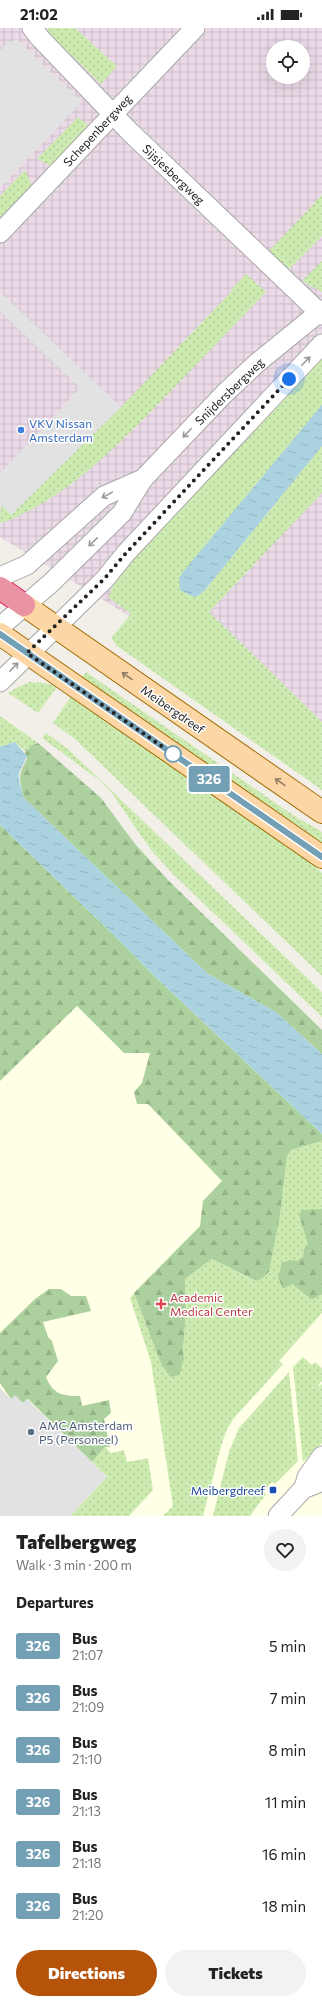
<!DOCTYPE html>
<meta charset="utf-8">
<style>
:root{--surface:#fff;--page:#f2f2f2;--text:#222;--muted:#767676;--accent:#b45309}
body{margin:0;font-family:Commissioner,sans-serif;background:var(--page);color:var(--text);height:100vh;display:flex;flex-direction:column;font-size:15px;white-space:nowrap}
*{box-sizing:border-box;margin:0}
p{font-size:13px;color:var(--muted)}
.icon{flex:none;width:22px;height:22px;fill:none;stroke:currentColor;stroke-width:2;stroke-linecap:round;stroke-linejoin:round}
.map{position:relative;height:1488px;overflow:hidden}
.side{display:flex;flex-direction:column;background:var(--surface);flex:1}
.side>*{flex:none}
.badge{padding:0 8px;border-radius:3px;font-size:14px;line-height:26px}
.fabs{position:absolute;left:266px;top:12px;display:grid;gap:8px}
.fabs a{display:grid;place-items:center;width:44px;height:44px;border-radius:50%;background:var(--surface);box-shadow:0 4px 16px #0002;font-size:20px}
.you{position:absolute;width:20px;height:20px;margin:-10px;border:3px solid #fff;border-radius:50%;background:#1a73e8;box-shadow:0 0 0 6px #1a73e833}
.map>.badge{position:absolute;translate:-50% -50%;box-shadow:0 0 0 2px #fff}
h2{padding:0 16px;font-size:15px;line-height:36px}
.round{display:grid;place-items:center;flex:none;width:42px;height:42px;border-radius:21px;background:var(--page)}
.headline{display:flex;align-items:center;justify-content:space-between;height:68px;padding:0 16px}
h1{font-size:19px;font-weight:800;line-height:30px}
.primary-button{display:flex;gap:8px;margin-top:auto;padding:8px 16px}
.primary-button a{flex:1;height:46px;border-radius:24px;background:var(--accent);color:#fff;font-size:16px;font-weight:800;line-height:46px;text-align:center}
.primary-button a+a{background:var(--page);color:var(--text)}
ul{padding:0;list-style:none}
li{display:flex;align-items:center;gap:12px;height:52px;padding:0 16px}
li div{flex:1}
li b{display:block;font-size:15px}
li em{font-style:normal}
li .badge{min-width:44px;font-weight:700;text-align:center}
.status{display:flex;justify-content:space-between;align-items:center;height:28px;padding:0 20px;background:var(--surface);direction:ltr}
.status svg{height:11px;fill:currentColor}
.map>svg:first-child{display:block}
.industrial{fill:url(#industrial-grid);fill-rule:evenodd}
.education{fill:#ffffe5}
.grass{fill:url(#grass-dots)}
.forest{fill:url(#forest-firs)}
.parking{fill:#e2e2e2}
.water{fill:url(#water-ripples)}
.lines{fill:none;stroke-linecap:round;stroke-linejoin:round}
.minor-casing{stroke:#a9a9a9;stroke-width:21}
.major-casing{stroke:#a06b00;stroke-width:24}
.highway-casing{stroke:#dc2a67;stroke-width:24}
.minor{stroke:#fff;stroke-width:19}
.major{stroke:#fcd6a4;stroke-width:22}
.highway{stroke:#e892a2;stroke-width:22}
.oneway{stroke:#9c9c9c}
.oneway2{stroke:#8f7c63}
.line-casing{stroke:#fff;stroke-width:9}
.line{stroke:#74a0b6;stroke-width:6}
.walk{stroke:#222;stroke-width:4;stroke-dasharray:0 7.2}
.shop-dot{fill:#3f7fe0;stroke:#fff;stroke-width:1.5}
.stop-dot{fill:#fff;stroke:#74a0b6;stroke-width:2}
.health-dot{fill:#e0444e;stroke:#fff;stroke-width:1.5}
.service-dot{fill:#5c6f8a;stroke:#fff;stroke-width:1.5}
.transit-dot{fill:#1a4fb4;stroke:#fff;stroke-width:1.5}
.labels{text-anchor:middle;dominant-baseline:central;stroke-width:3;stroke-linejoin:round;paint-order:stroke}
.street-label{font-size:12px;fill:#222;stroke:#fff}
.shop-label{font-size:12px;fill:#366cbe;stroke:#fff;text-anchor:start}
.health-label{font-size:12px;fill:#be3a42;stroke:#fff;text-anchor:start}
.service-label{font-size:12px;fill:#4e5e75;stroke:#fff;text-anchor:start}
.transit-label{font-size:12px;fill:#164399;stroke:#fff;text-anchor:end}
</style>
<div class="status"><b>21:02</b><svg viewBox="0 0 49 12"><path d="M0 12V9h3v3zM5 12V6h3v6zM10 12V3h3v9zM15 12V0h3v12zM26 1h20v11H26zM47 4h2v5h-2z"/></svg></div>
<div class="map">
<svg width="322" height="1488" viewBox="0 0 322 1488">
<defs>
<pattern id="industrial-grid" width="8" height="8" patternUnits="userSpaceOnUse"><rect width="8" height="8" fill="#ebdbe8"/><path d="M0 4h8M4 0v8" fill="none" stroke="#c9bcc7"/></pattern>
<pattern id="grass-dots" width="8" height="8" patternUnits="userSpaceOnUse"><rect width="8" height="8" fill="#cdebb0"/><path d="M2 2h.1M6 6h.1" fill="none" stroke="#b0c997" stroke-width="1.8" stroke-linecap="round"/></pattern>
<pattern id="forest-firs" width="22" height="20" patternUnits="userSpaceOnUse"><rect width="22" height="20" fill="#add19e"/><path d="M5 1l3.5 6h-7zM16 11l3.5 6h-7z" fill="#95b388"/></pattern>
<pattern id="water-ripples" width="26" height="14" patternUnits="userSpaceOnUse"><rect width="26" height="14" fill="#aad3df"/><path d="M2 4q2-2 4 0t4 0M15 11q2-2 4 0t4 0" fill="none" stroke="#92b5bf"/></pattern>
</defs>
<rect width="100%" height="100%" fill="#f2efe9"/>
<!-- industrial -->
<path class="industrial" d="M0 0H322V742L149 600 0 509ZM273 19H303V49H273Z"/>
<!-- education -->
<path class="education" d="M0 760 322 1063V1488H0Z"/>
<!-- grass -->
<g class="grass">
<path d="M47 0H75L117 38 101 56 50 6Z"/>
<path d="M78 89 89 98 52 138 37 131Z"/>
<path d="M25 142 32 158 0 189V168Z"/>
<path d="M322 167V208L289 241 269 223Z"/>
<path d="M322 233V264L302 253Z"/>
<path d="M246 246 266 264C235 296 204 329 173 361 123 412 70 469 2 495L0 494 1 477 11 486 121 379 232 263 231 262Z"/>
<path d="M322 330V377L179 550 204 563 322 418V465L209 584 322 694V762L117 618 111 610 131 586 108 569 117 549 269 385Z"/>
<path d="M86 644 293 787 322 804V816L81 650Z"/>
<path d="M30 654 46 655 57 659 38 685 8 665 16 660Z"/>
<path d="M71 668 309 833 322 845V948L76 712 53 695Z"/>
<path d="M0 688 38 715 32 717 26 724 15 714 0 719Z"/>
<path d="M46 705 68 721 322 964V989L174 847 151 822 111 764 99 752 42 710Z"/>
<path d="M322 1113V1285L279 1333 283 1336 234 1390 227 1401 221 1418 203 1488H163L173 1478 151 1334 130 1270 134 1265 161 1336 170 1349 184 1331 183 1321 186 1286 185 1251 212 1231 255 1253 263 1250 269 1244 280 1188 287 1128 291 1122Z"/>
<path d="M303 1329 312 1337 315 1334 322 1340V1353L318 1358 319 1359 322 1356V1415L303 1434 293 1339Z"/>
<path d="M289 1344 298 1433 275 1456 272 1454 263 1464 266 1466 250 1488H213L229 1424 239 1400Z"/>
<path d="M105 1419 111 1425 124 1422 127 1434 148 1430 153 1462 129 1488H70L107 1449 92 1434Z"/>
</g>
<!-- forest -->
<g class="forest">
<path d="M38 715 101 770 135 816 168 852 322 1002V1026L276 984 208 946 23 769C20 750 17 749 27 731L25 725 32 717Z"/>
<path d="M0 797 130 923 148 942 322 1106V1113L291 1122 287 1128 280 1188 269 1244 263 1250 256 1253 212 1231 185 1251 186 1286 183 1321 184 1331 179 1347 170 1349 161 1336 134 1265 200 1198 203 1173 222 1153 148 1076H137L134 1064 142 1055 150 1025H124L77 978 0 1053Z"/>
<path d="M322 1181V1266L313 1271C304 1267 300 1261 292 1256L283 1261 278 1249 282 1235 290 1232 297 1233 303 1229 304 1221 308 1216 299 1187 302 1182Z"/>
<path d="M49 1261H61L71 1268H86L91 1283 43 1294 48 1309 52 1313 58 1333 46 1349C53 1366 62 1368 80 1368L82 1378 109 1372 111 1385 104 1391 110 1419H105L92 1434 28 1371 23 1375 11 1371 0 1355V1305L35 1271Z"/>
</g>
<!-- parking -->
<g class="parking">
<path d="M17 11 82 74 0 160V23L7 15Z"/>
<path d="M0 264 121 379 11 487 2 477 0 478V445L80 360 0 283Z"/>
<path d="M0 1360 11 1371 15 1367 23 1375 27 1371 107 1449 70 1488H0Z"/>
</g>
<!-- water -->
<g class="water">
<path d="M322 377V418L204 563 196 569 189 567 180 562 179 550 183 544Z"/>
<path d="M15 714 27 728 19 745V752L23 769 208 946 276 984 322 1026V1106L148 942 130 923 0 797V719Z"/>
</g>
<g class="lines">
<!-- minor casing -->
<g class="minor-casing">
<g id="minor">
<path d="M32 0 40 10 130 104 322 287"/>
<path d="M0 205 195 0"/>
<path d="M0 549 27 537 104 468 143 451"/>
<path d="M0 599 52 554 122 485 143 451 224 366 257 335 322 282"/>
<path d="M0 654 105 551 126 525 322 316"/>
<path d="M304 1460 307 1449 322 1428"/>
<path d="M278 1488 303 1461 316 1456 322 1449"/>
</g>
</g>
<!-- major casing -->
<g class="major-casing">
<g id="major">
<path d="M24 577 322 784"/>
<path d="M0 606 322 829"/>
</g>
</g>
<!-- highway casing -->
<g class="highway-casing">
<path id="highway" d="M0 560 24 577"/>
</g>
<!-- minor -->
<use href="#minor" class="minor"/>
<!-- major -->
<use href="#major" class="major"/>
<!-- highway -->
<use href="#highway" class="highway"/>
</g>
<!-- one-way arrows -->
<defs><path id="oneway-shaft" d="M-6 0H5M1.5-3L5.5 0L1.5 3" fill="none" stroke-width="1.6" stroke-linecap="round" stroke-linejoin="round"/></defs>
<g class="oneway">
<use href="#oneway-shaft" transform="translate(306 333) rotate(-46)"/>
<use href="#oneway-shaft" transform="translate(187 405) rotate(134)"/>
<use href="#oneway-shaft" transform="translate(107 467) rotate(152)"/>
<use href="#oneway-shaft" transform="translate(93 514) rotate(136)"/>
<use href="#oneway-shaft" transform="translate(14 639) rotate(-46)"/>
</g>
<g class="oneway2">
<use href="#oneway-shaft" transform="translate(127 648) rotate(-145)"/>
<use href="#oneway-shaft" transform="translate(280 754) rotate(-146)"/>
</g>
<g class="lines">
<!-- line casing -->
<g class="line-casing">
<path id="line" d="M0 606 322 829"/>
</g>
<!-- line -->
<use href="#line" class="line"/>
<!-- walk -->
<path class="walk" d="M173 726 27 625 105 550 126 525 289 351"/>
</g>
<!-- markers -->
<circle class="shop-dot" cx="21" cy="402" r="4"/>
<circle class="stop-dot" cx="173" cy="726" r="8"/>
<path class="health-dot" d="M159 1270h4v4h4v4h-4v4h-4v-4h-4v-4h4z"/>
<circle class="service-dot" cx="31" cy="1404" r="4"/>
<rect class="transit-dot" x="269" y="1458" width="8" height="8" rx="2"/>
<g class="labels">
<!-- street labels -->
<g class="street-label">
<text transform="translate(97 102) rotate(-47)">Schepenbergweg</text>
<text transform="translate(174 146) rotate(44)">Sijsjesbergweg</text>
<text transform="translate(229 363) rotate(-44)">Snijdersbergweg</text>
<text transform="translate(173 681) rotate(35)">Meibergdreef</text>
</g>
<!-- shop labels -->
<g class="shop-label">
<text x="29" y="395">VKV Nissan<tspan x="29" dy="14">Amsterdam</tspan></text>
</g>
<!-- health labels -->
<g class="health-label">
<text x="170" y="1269">Academic<tspan x="170" dy="14">Medical Center</tspan></text>
</g>
<!-- service labels -->
<g class="service-label">
<text x="39" y="1397">AMC Amsterdam<tspan x="39" dy="14">P5 (Personeel)</tspan></text>
</g>
<!-- transit labels -->
<g class="transit-label">
<text x="265" y="1462">Meibergdreef</text>
</g>
</g>
</svg>
<div class="fabs">
<a><svg class="icon" aria-label="locate" viewBox="0 0 24 24"><circle cx="12" cy="12" r="6"/><path d="M12 2v4M12 18v4M2 12h4M18 12h4"/></svg></a>
</div>
<div class="you" style="left:289px;top:351px"></div>
<b class="badge" style="left:209px;top:751px;background:#74a0b6;color:#fff">326</b>
</div>
<section class="side">
<div class="headline"><div><h1>Tafelbergweg</h1><p>Walk · 3 min · 200 m</p></div><a class="round"><svg class="icon" aria-label="heart" viewBox="0 0 24 24"><path d="M12 20l-8-8c-3-5 5-10 8-4 3-6 11-1 8 4z"/></svg></a></div>
<h2>Departures</h2>
<ul>
<li><span class="badge" style="background:#74a0b6;color:#fff">326</span><div><b>Bus</b><p>21:07</p></div><em>5 min</em></li>
<li><span class="badge" style="background:#74a0b6;color:#fff">326</span><div><b>Bus</b><p>21:09</p></div><em>7 min</em></li>
<li><span class="badge" style="background:#74a0b6;color:#fff">326</span><div><b>Bus</b><p>21:10</p></div><em>8 min</em></li>
<li><span class="badge" style="background:#74a0b6;color:#fff">326</span><div><b>Bus</b><p>21:13</p></div><em>11 min</em></li>
<li><span class="badge" style="background:#74a0b6;color:#fff">326</span><div><b>Bus</b><p>21:18</p></div><em>16 min</em></li>
<li><span class="badge" style="background:#74a0b6;color:#fff">326</span><div><b>Bus</b><p>21:20</p></div><em>18 min</em></li>
</ul>
<div class="primary-button"><a>Directions</a><a>Tickets</a></div>
</section>
